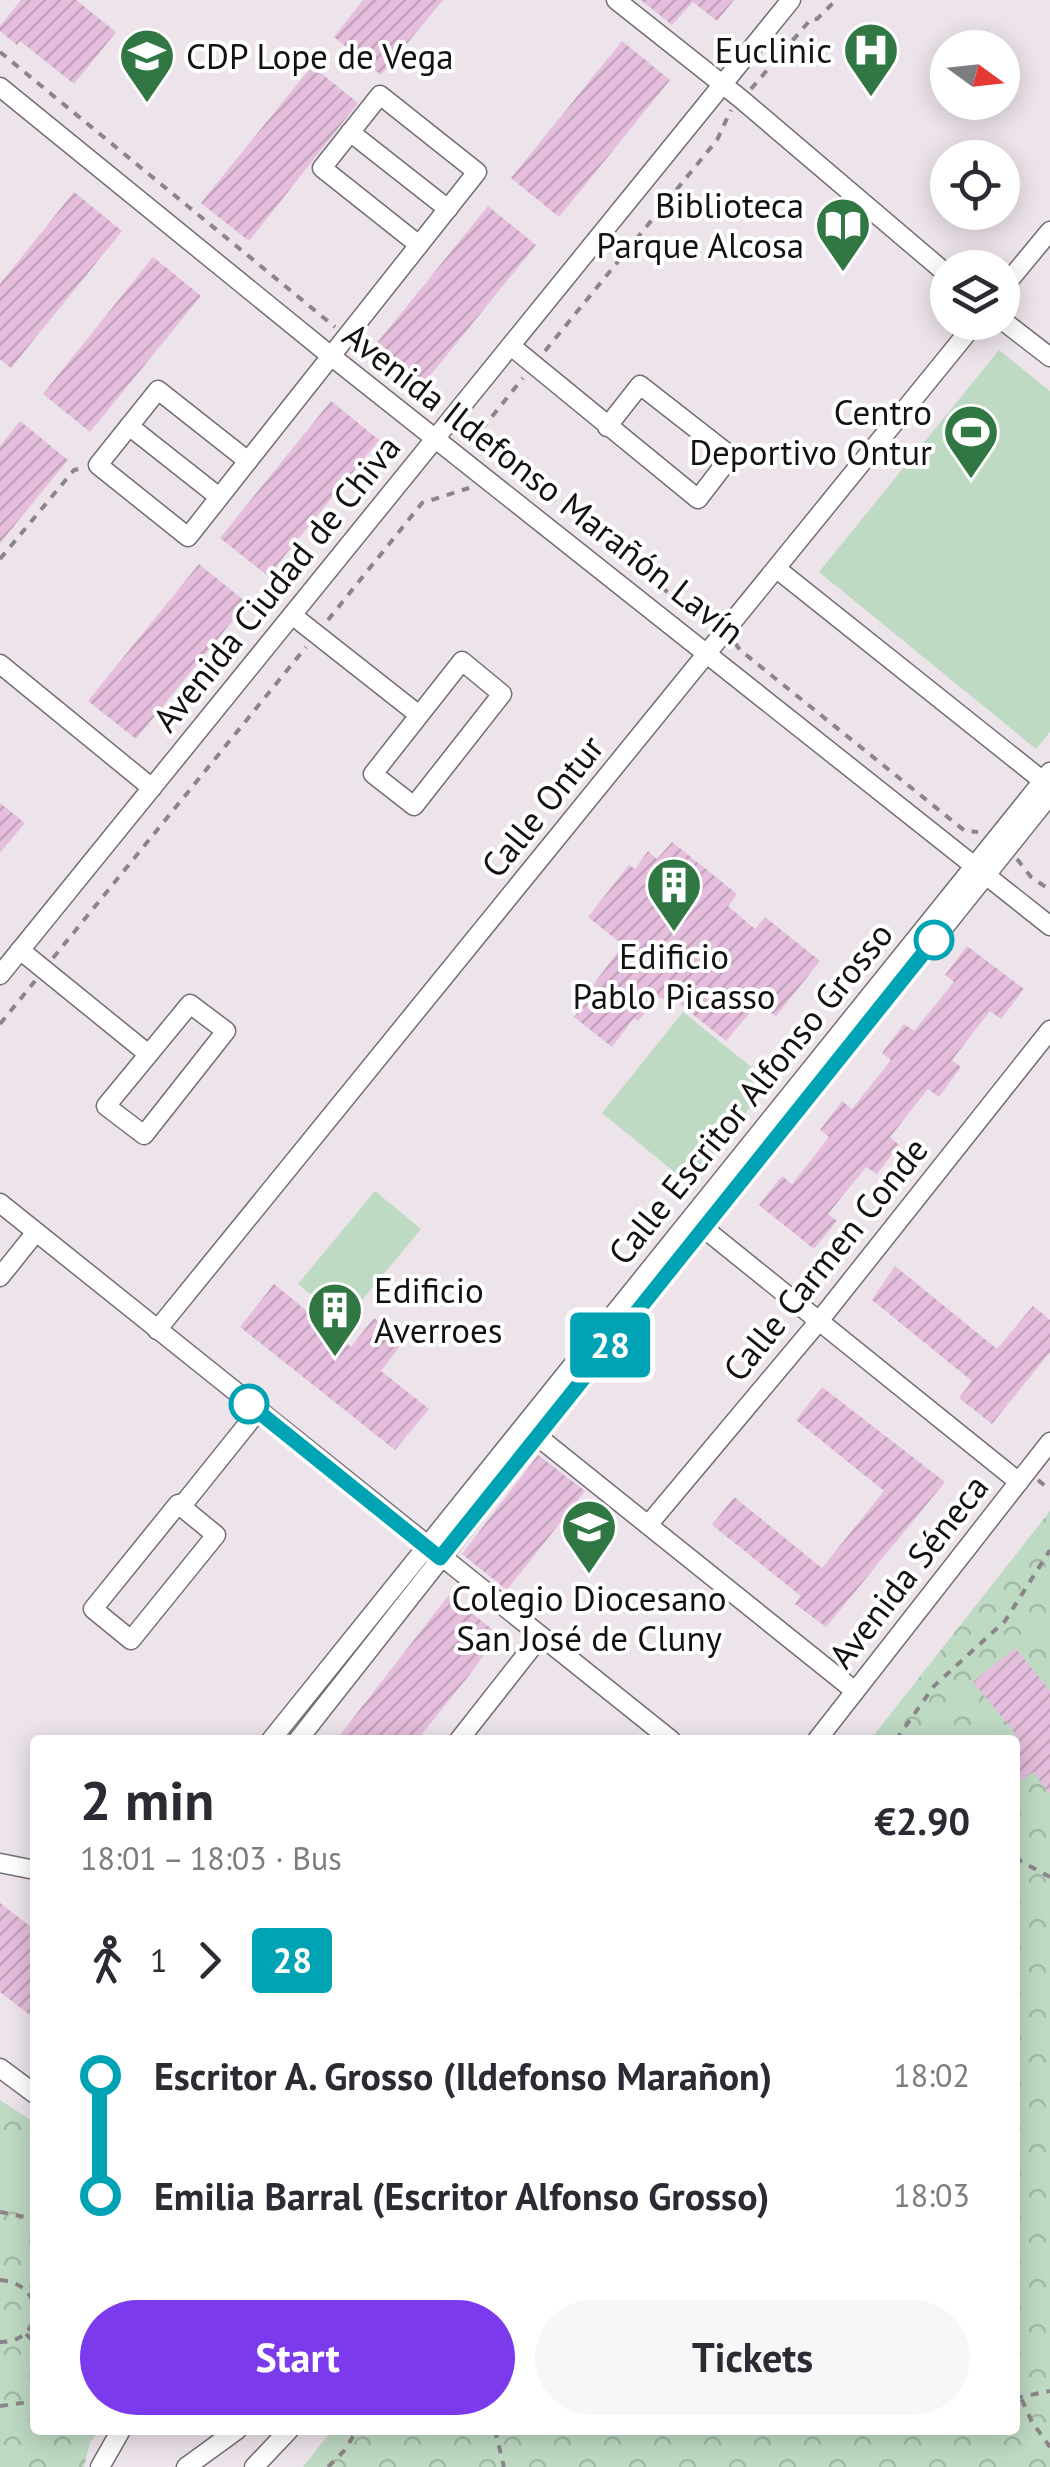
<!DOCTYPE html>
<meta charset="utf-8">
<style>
:root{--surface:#fff;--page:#f7f7f7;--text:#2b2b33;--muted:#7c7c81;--accent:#7c3aed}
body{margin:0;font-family:"PT Sans",sans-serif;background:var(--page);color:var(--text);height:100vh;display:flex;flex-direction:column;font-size:38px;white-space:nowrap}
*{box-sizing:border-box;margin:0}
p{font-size:32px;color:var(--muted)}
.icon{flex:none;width:55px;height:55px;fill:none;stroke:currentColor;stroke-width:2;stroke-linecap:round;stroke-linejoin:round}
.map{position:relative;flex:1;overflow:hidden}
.panel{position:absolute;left:30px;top:1735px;width:990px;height:700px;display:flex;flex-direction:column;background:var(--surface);border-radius:10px;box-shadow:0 5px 25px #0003}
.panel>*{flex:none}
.badge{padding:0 20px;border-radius:8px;font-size:35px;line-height:65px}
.needle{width:65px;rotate:105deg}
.tools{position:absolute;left:930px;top:30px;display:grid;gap:20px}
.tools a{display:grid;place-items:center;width:90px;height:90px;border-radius:50%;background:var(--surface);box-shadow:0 5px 25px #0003;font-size:50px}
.map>.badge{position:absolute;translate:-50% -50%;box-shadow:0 0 0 5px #fff}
.legs{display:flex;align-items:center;gap:15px;height:110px;padding:0 50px;font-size:32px}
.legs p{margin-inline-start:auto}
.summary{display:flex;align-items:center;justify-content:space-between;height:170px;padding:0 50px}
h1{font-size:55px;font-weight:700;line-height:75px}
.cta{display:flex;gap:20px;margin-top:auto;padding:20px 50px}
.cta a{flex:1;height:115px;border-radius:60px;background:var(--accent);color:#fff;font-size:40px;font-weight:700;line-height:115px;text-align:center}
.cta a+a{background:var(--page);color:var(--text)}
ul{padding:0 50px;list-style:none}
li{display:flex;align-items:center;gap:35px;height:120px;font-size:38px}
li i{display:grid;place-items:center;width:15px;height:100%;margin:0 12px;background:currentColor}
li i::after{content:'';width:25px;height:25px;margin:-12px;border:8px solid;border-radius:50%;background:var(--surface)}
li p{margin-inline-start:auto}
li:first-child i{background:linear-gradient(#0000 50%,currentColor 0)}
li:last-child i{background:linear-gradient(currentColor 50%,#0000 0)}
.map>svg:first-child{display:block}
.forest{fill:url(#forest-crowns)}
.pitch{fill:#bedac3}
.building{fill:url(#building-hatch)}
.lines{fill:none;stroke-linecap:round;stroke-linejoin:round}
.minor-casing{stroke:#746d73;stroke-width:21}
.path{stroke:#8b858a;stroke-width:4;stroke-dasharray:8 8;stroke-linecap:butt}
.minor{stroke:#fff;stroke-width:18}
.line-1-casing{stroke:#fff;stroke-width:22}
.line-1{stroke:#00a3b4;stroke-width:15}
.stop-1-dot{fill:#fff;stroke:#00a3b4;stroke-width:5}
.labels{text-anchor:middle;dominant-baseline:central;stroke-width:8;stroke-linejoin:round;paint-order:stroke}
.poi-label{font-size:35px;fill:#141113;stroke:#fff;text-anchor:end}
.street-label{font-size:35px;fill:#141113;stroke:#fff}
</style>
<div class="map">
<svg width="1050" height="2467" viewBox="0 0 1050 2467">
<defs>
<pattern id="forest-crowns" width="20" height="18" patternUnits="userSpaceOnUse" patternTransform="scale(2.5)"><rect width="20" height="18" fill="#bedac3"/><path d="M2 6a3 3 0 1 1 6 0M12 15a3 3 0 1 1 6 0" fill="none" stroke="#a2baa7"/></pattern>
<pattern id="building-hatch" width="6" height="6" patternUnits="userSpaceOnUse" patternTransform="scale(2.5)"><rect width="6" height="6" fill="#e4bedc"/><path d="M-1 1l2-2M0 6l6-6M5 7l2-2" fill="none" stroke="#c3a2bc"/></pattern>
</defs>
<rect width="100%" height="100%" fill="#ede4eb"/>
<!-- forest -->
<g class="forest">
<path d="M1050 1511V2467H303L332 2430H1015V1740H870Z"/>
<path d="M0 2100 35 2123V2430H99L90 2443 84 2467H0Z"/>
</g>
<!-- pitch -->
<g class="pitch">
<path d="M999 350 1050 391V732L1036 749 819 572Z"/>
<path d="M683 1012 770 1082 689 1184 602 1113Z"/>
<path d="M375 1191 421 1229 344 1322 298 1284Z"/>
<path d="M14 2137 35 2147V2211L0 2193V2165Z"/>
</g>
<!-- building -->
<g class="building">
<path d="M21 0H76L116 32 74 84 20 41 17 45 0 31V26Z"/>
<path d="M363 0H443L381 75 334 37Z"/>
<path d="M641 0H734L717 21 693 2 672 25Z"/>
<path d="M622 41 670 80 559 217 511 178Z"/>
<path d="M312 66 358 103 249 241 201 203Z"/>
<path d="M74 192 122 231 11 368 0 359V284Z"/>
<path d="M488 206 536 245 425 382 377 343Z"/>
<path d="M153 257 201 296 90 432 43 394Z"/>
<path d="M331 401 379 440 268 576 220 538Z"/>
<path d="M20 421 68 460 0 543V446Z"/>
<path d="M199 564 247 603 136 739 88 701Z"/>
<path d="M0 803 25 823 0 853Z"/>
<path d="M672 842 737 894 728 906 755 929 765 917 820 961 776 1016 758 1003 726 1041 669 995 665 1000 660 997 638 1021 634 1018 612 1047 574 1017 597 990 593 985 623 945 588 917 629 865 635 869 648 851 657 859Z"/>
<path d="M967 946 1024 989 1001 1019 990 1011 952 1060 961 1067 939 1097 928 1089 890 1137 899 1145 877 1174 866 1167 828 1214 837 1221 814 1249 759 1205 782 1176 792 1184 829 1137 820 1130 842 1101 852 1109 891 1060 882 1053 904 1024 914 1031 954 982 945 975Z"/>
<path d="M895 1266 997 1349 1033 1306 1050 1320V1352L992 1424 959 1398 972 1381 872 1300Z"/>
<path d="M274 1284 351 1347 374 1318 403 1342 381 1371 429 1409 395 1450 240 1327Z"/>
<path d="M822 1387 945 1482 826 1627 795 1604 801 1596 712 1525 734 1497 822 1568 884 1491 796 1420Z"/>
<path d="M538 1455 585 1491 507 1590 462 1554Z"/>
<path d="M449 1595 499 1635 467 1678 417 1740H336Z"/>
<path d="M1015 1648 1050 1691V1794L1033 1772 1015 1786V1733L973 1682Z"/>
<path d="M0 1903 35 1930V2019L0 1992Z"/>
</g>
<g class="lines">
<!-- minor casing -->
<g class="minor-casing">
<g id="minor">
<path d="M616 0 741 99 948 275"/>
<path d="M0 87 331 356 1050 926"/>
<path d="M380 95 477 172 419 245 322 168Z"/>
<path d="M350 132 448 209"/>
<path d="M1002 289 1050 231"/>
<path d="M1002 320 1050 357"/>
<path d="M511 346 698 499 731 456 640 385 607 427"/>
<path d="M158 390 248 461 188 537 98 465Z"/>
<path d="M129 426 219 497"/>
<path d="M248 461 419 245"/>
<path d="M777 569 1043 781"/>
<path d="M292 615 419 715"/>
<path d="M462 661 502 694 414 806 373 774Z"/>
<path d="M0 664 152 788"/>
<path d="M20 950 147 1053"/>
<path d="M0 975 791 0"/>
<path d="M190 1004 226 1031 144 1135 106 1106Z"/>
<path d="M0 1203 671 1740"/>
<path d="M696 1222 1019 1482"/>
<path d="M0 1277 36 1232"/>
<path d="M157 1330 976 322"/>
<path d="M537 1436 855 1691"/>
<path d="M178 1504 216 1535 131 1640 93 1609Z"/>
<path d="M181 1507 258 1411"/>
<path d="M648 1525 819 1321 1050 1030"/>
<path d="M271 1740 1050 772"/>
<path d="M298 1740 537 1436 1050 795"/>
<path d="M459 1740 540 1637"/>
<path d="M817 1740 1050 1442"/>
<path d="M0 1863 35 1870"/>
<path d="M0 2068 35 2094"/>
<path d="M100 2467 121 2430"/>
<path d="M186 2467 237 2430"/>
<path d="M254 2467 289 2430"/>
</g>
</g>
<!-- path -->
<g class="path">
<path d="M0 52 335 327"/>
<path d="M751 89 811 19H817L836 0"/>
<path d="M545 351 717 140 731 110"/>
<path d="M377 367C396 382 418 401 443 401"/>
<path d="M471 419 482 429 484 438 499 455 692 612 710 620"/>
<path d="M482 429 523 378"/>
<path d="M0 559 74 470 84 468"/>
<path d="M328 620 422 503 469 488"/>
<path d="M735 643 740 650 965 831 978 832"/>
<path d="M1017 859 1031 877 1050 890"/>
<path d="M53 958 306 647"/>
<path d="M0 1024 35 981"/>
<path d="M1038 1480 1050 1490"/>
<path d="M896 1740 934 1686 1005 1621 1050 1550"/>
<path d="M1015 1858 1050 1877"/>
<path d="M0 2212 35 2219"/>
<path d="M0 2280C49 2284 43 2343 0 2342"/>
<path d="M26 2334 35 2343"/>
<path d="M1015 2385 1032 2422 1050 2447"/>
<path d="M1015 2398 1050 2391"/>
<path d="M0 2406 35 2401"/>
<path d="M495 2430 504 2467"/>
<path d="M328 2467 344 2451 357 2430"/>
</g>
<!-- minor -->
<use href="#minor" class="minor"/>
</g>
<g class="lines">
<!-- line-1 casing -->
<g class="line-1-casing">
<path id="line-1" d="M249 1404 440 1558 934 940"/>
</g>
<!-- line-1 -->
<use href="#line-1" class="line-1"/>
</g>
<!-- icons -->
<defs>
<g id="hospital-pin" transform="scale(2.875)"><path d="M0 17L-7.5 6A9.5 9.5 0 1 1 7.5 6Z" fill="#307743" stroke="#fff"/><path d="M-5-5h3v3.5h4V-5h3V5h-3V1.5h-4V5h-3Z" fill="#fff"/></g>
<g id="school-pin" transform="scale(2.875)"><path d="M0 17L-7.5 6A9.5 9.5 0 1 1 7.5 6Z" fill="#307743" stroke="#fff"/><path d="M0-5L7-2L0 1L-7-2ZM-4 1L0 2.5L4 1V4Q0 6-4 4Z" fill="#fff"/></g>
<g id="library-pin" transform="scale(2.875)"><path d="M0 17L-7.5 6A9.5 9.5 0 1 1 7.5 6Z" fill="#307743" stroke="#fff"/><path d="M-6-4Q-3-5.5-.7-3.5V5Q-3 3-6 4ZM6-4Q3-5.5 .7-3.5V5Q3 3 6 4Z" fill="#fff"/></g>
<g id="stadium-pin" transform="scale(2.875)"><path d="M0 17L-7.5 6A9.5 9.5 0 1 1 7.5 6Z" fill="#307743" stroke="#fff"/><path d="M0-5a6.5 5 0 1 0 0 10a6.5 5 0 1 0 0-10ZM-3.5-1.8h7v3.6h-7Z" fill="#fff"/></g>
<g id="building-pin" transform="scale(2.875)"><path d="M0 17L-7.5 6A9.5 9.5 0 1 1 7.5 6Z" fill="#307743" stroke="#fff"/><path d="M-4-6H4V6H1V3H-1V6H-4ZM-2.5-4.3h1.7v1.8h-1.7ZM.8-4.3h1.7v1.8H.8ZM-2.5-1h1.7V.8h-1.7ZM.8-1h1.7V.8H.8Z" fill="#fff"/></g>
</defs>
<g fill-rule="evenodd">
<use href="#hospital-pin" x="871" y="50"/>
<use href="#school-pin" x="147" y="56"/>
<use href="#library-pin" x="843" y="225"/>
<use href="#stadium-pin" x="971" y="432"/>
<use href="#building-pin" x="674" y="885"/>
<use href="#building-pin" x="335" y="1310"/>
<use href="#school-pin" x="589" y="1527"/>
</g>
<!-- markers -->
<g class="stop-1-dot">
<circle cx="934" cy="940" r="18"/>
<circle cx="249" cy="1404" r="18"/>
</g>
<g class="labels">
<!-- poi labels -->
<g class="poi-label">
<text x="832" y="50">Euclinic</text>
<text x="186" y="56" text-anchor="start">CDP Lope de Vega</text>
<text x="804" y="205">Biblioteca<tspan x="804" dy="40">Parque Alcosa</tspan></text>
<text x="932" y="412">Centro<tspan x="932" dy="40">Deportivo Ontur</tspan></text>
<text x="674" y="956" text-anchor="middle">Edificio<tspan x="674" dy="40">Pablo Picasso</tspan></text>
<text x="374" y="1290" text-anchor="start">Edificio<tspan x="374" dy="40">Averroes</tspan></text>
<text x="589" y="1598" text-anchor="middle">Colegio Diocesano<tspan x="589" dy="40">San José de Cluny</tspan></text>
</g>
<!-- street labels -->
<g class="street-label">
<text transform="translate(544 483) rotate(38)">Avenida Ildefonso Marañón Lavín</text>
<text transform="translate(276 583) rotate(-51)">Avenida Ciudad de Chiva</text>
<text transform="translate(542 806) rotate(-51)">Calle Ontur</text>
<text transform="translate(750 1093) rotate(-51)">Calle Escritor Alfonso Grosso</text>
<text transform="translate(825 1259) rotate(-51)">Calle Carmen Conde</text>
<text transform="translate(908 1571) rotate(-52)">Avenida Séneca</text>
</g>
</g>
</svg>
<div class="tools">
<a><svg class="needle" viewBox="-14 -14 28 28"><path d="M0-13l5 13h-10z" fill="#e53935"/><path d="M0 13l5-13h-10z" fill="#7c7c81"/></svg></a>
<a><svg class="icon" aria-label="locate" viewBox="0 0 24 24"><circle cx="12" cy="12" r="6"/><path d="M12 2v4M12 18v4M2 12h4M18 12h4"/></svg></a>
<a><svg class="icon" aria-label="layers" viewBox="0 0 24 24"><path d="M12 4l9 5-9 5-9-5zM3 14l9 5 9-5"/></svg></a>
</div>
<b class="badge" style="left:610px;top:1345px;background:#00a3b4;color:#fff">28</b>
<section class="panel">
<div class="summary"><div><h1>2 min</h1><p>18:01 – 18:03 · Bus</p></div><b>€2.90</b></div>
<div class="legs"><svg class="icon" aria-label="walk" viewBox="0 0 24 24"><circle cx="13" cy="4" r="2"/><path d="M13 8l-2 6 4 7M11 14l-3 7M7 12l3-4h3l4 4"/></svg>1<svg class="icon" aria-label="forward" viewBox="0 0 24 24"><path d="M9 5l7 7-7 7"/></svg><b class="badge" style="background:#00a3b4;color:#fff">28</b></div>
<ul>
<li><i style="color:#00a3b4"></i><b>Escritor A. Grosso (Ildefonso Marañon)</b><p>18:02</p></li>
<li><i style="color:#00a3b4"></i><b>Emilia Barral (Escritor Alfonso Grosso)</b><p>18:03</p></li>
</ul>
<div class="cta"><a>Start</a><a>Tickets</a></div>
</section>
</div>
